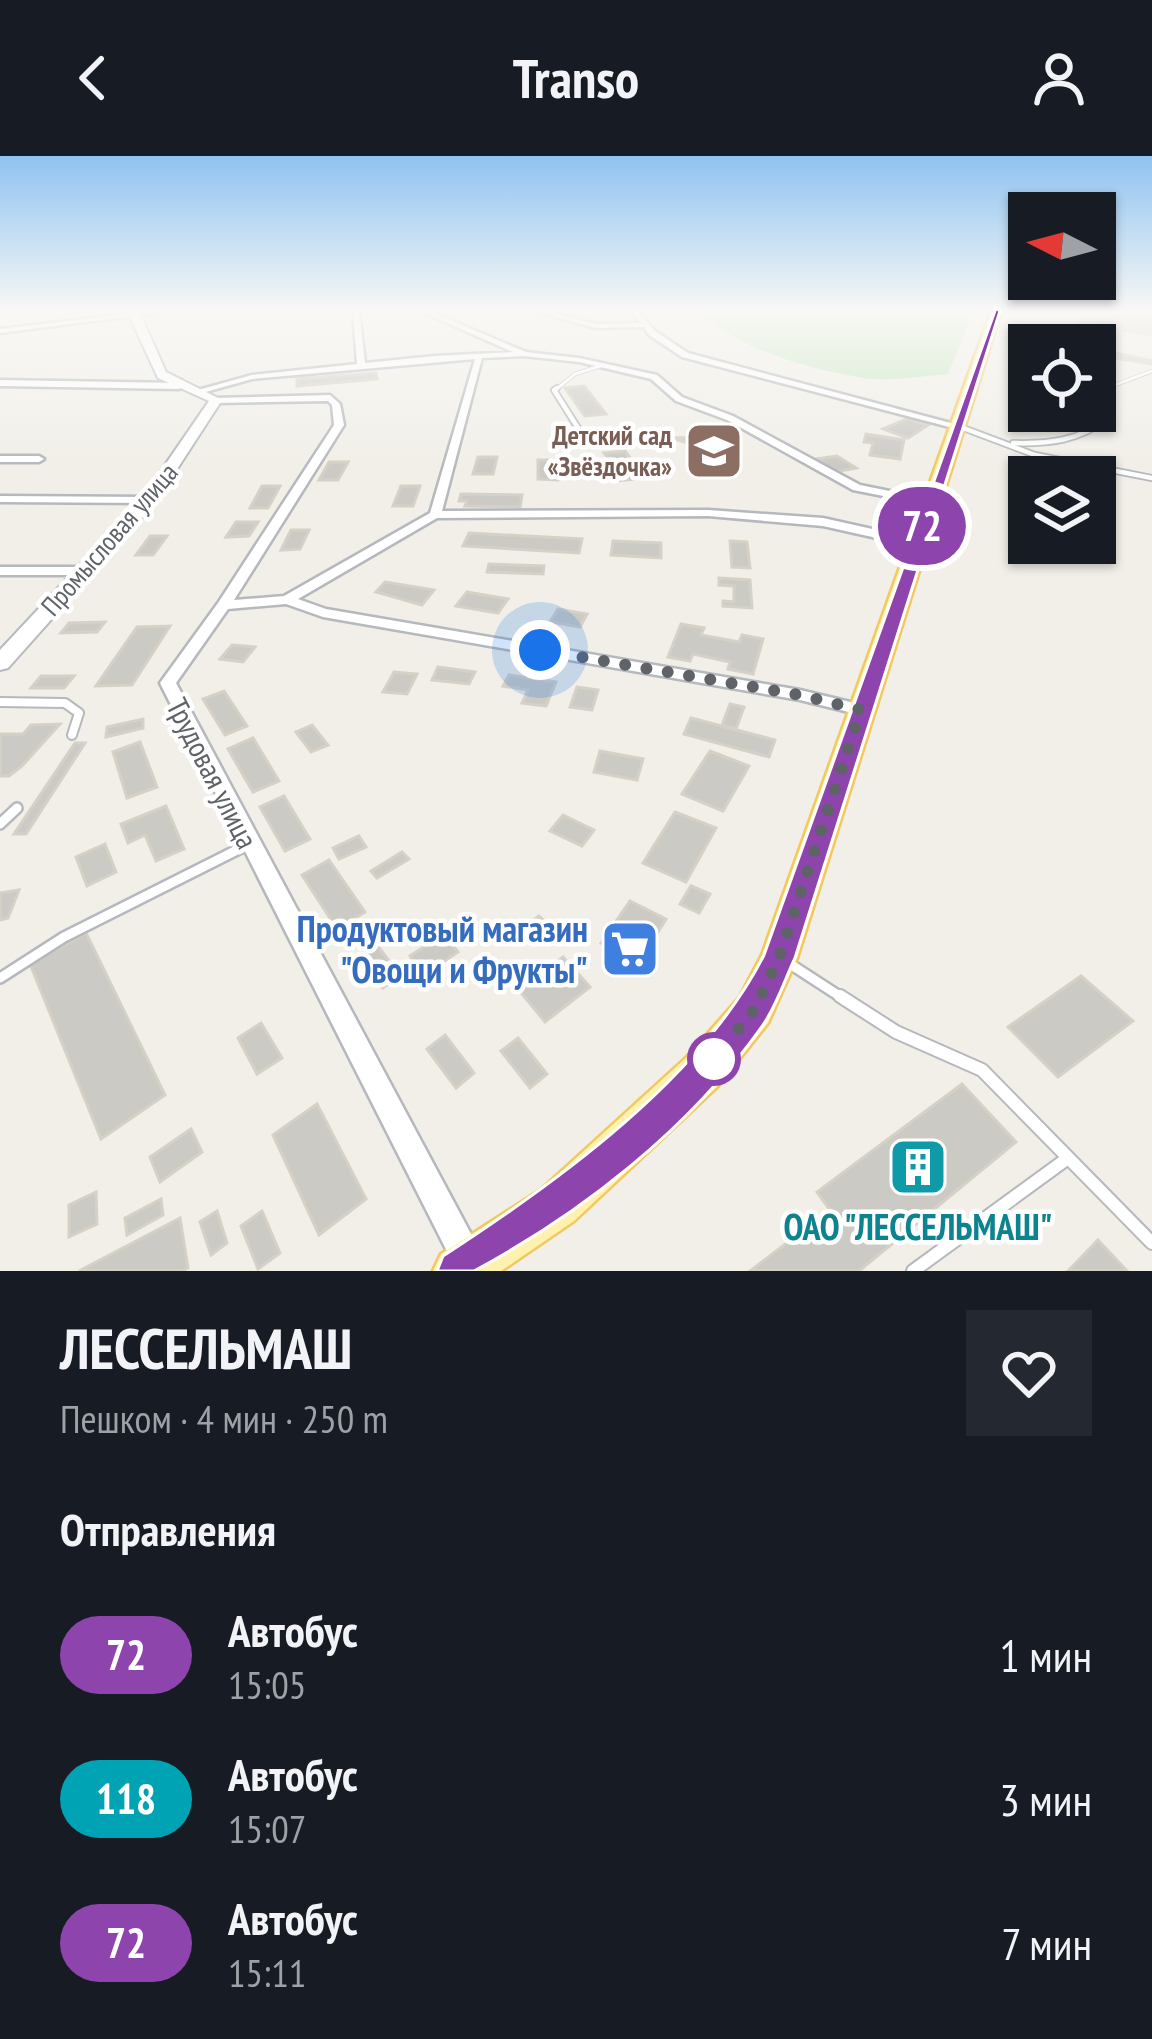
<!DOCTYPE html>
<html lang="ru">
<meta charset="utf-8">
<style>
:root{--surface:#171b24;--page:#242831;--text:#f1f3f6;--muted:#9ea1a6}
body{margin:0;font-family:"PT Sans Narrow",sans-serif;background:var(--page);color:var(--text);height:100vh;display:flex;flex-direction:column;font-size:45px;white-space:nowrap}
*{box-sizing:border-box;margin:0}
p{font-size:39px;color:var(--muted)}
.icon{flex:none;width:66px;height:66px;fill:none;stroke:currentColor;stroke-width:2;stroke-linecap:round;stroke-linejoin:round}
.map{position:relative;height:1115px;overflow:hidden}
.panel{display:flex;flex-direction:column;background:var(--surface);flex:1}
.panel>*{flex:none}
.badge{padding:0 24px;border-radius:39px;font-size:42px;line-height:78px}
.needle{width:78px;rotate:276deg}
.buttons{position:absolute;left:1008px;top:36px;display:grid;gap:24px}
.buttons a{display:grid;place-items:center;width:108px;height:108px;border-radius:0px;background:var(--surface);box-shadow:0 3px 9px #0004;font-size:60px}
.you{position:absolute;width:60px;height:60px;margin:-30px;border:9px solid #fff;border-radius:50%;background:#1a73e8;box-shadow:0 0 0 18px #1a73e833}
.map>.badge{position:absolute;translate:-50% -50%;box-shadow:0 0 0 6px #fff}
h2{padding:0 60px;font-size:45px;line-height:108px}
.round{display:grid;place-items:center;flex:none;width:126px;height:126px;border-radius:0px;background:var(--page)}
.summary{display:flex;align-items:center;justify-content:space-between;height:204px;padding:0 60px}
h1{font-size:57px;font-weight:700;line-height:90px}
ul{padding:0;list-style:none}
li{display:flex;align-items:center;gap:36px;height:144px;padding:0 60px}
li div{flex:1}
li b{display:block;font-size:45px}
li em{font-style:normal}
li .badge{min-width:132px;font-weight:700;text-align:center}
header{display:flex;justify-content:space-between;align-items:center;height:156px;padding:0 60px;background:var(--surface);font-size:54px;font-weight:700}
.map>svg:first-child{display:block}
.green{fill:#c5e8c5}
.building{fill:#cccac5;stroke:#d6d1c6;stroke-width:3}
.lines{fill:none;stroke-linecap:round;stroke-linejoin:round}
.lane-far4-casing{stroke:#b5b8bc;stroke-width:4.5}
.lane-far3-casing{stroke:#b5b8bc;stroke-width:8}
.lane-far2-casing{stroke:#b5b8bc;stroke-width:12}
.lane-far1-casing{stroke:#b5b8bc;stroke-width:14}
.lane-casing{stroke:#b5b8bc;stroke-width:16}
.street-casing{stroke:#b5b8bc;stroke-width:5}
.secondary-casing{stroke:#b6babf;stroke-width:4}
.primary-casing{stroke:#f2c960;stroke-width:5}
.lane-far4{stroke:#fff;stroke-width:3}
.lane-far3{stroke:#fff;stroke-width:4.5}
.lane-far2{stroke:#fff;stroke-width:8}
.lane-far1{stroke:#fff;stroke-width:9}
.lane{stroke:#fff;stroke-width:12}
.street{fill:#fff;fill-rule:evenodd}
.secondary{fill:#fff;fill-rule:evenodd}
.primary{fill:#fff2af;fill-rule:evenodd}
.line{fill:#8e44ad;stroke:#fff;stroke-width:3}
.walk{stroke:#5f6368;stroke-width:12;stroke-dasharray:0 21.6}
.stop-dot{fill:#fff;stroke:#8e44ad;stroke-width:6}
.labels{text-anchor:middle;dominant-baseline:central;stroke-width:9;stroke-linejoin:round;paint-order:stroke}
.far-education-label{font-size:27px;font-weight:bold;fill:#785e54;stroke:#fff;text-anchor:end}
.far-street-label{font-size:27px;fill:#5f6368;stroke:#fff}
.street-label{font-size:30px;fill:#5f6368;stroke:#fff}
.near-shop-label{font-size:36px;font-weight:bold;fill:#366cbe;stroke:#fff;text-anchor:end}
.near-culture-label{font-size:36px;font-weight:bold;fill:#0d838f;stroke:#fff}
</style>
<header><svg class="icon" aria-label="back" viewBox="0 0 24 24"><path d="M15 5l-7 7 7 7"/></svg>Transo<svg class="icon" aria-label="person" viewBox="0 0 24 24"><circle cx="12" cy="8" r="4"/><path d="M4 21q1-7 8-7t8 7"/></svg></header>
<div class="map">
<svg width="1152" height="1115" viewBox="0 0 1152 1115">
<rect width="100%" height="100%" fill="#f1efe8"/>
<!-- green -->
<path class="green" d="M697 155H974L948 218C921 220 889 226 863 222 807 213 739 193 697 155Z"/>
<!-- building -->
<g class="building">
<path d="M1119 157 1152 163V179L1078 167 1086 160 1110 163Z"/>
<path d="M1095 192 1152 205V208L1095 199Z"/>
<path d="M376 217 377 223 297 230V223Z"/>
<path d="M584 230 606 258 585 260 565 232Z"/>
<path d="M907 263 928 269 908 282 883 273Z"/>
<path d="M866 278 904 284 900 303 870 299 873 287 864 286Z"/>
<path d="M706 281 736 312 703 319 698 313 709 312 685 286 671 282Z"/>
<path d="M625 295 645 322 616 325 610 317H618L604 297Z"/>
<path d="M837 300 856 312 835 316 816 303Z"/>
<path d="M478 301H497L493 318H473Z"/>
<path d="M538 304H561L558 324 538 323Z"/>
<path d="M329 306H348L338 324H319Z"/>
<path d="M262 330H280L268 352H250Z"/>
<path d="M401 330H420L413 350H393Z"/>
<path d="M461 338 522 339 520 351 465 350 467 345H459Z"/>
<path d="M236 366H258L249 380 226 381Z"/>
<path d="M291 374H309L300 393 281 394Z"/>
<path d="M469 377 582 383 579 397 463 390Z"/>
<path d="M150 380H167L153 399H136Z"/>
<path d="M613 385 661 387V402L611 399Z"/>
<path d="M730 385 747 386 750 412 732 411Z"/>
<path d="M489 408 544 410 543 418 487 416Z"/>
<path d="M719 422 750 424 752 452 723 450V445L734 446V430L719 429Z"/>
<path d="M385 426 434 434 422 449 376 436Z"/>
<path d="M467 436 508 443 498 457 456 450Z"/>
<path d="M558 453 587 458 580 471 550 466Z"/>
<path d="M105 466 97 476 61 477 69 467Z"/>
<path d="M681 468 704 472 701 479 739 486 742 479 763 483 753 518 728 513 730 506 693 498 690 505 668 501Z"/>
<path d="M170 470 132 529 96 530 137 471Z"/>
<path d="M232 489 255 491 243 506 220 503Z"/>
<path d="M438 511 475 516 469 528 432 524Z"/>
<path d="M394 516 417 518 407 538 383 536Z"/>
<path d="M509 519 556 526 546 550 522 547 528 534 503 530Z"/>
<path d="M41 520H74L64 532H31Z"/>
<path d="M577 531 598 534 592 554 570 551Z"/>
<path d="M224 535 247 570 225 579 203 543Z"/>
<path d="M730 548 744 551 736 573 722 569Z"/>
<path d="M691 562 775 584 769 601 684 578Z"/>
<path d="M143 563V572L106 581 107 571Z"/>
<path d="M60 568 22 610 9 620H0V578H23L31 569Z"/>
<path d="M312 569 328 589 311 596 296 576Z"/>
<path d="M253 582 279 625 253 636 228 593Z"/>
<path d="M140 586 157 631 127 642 113 596Z"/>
<path d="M75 587H85L26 678H14Z"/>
<path d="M600 595 643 603 637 624 594 616Z"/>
<path d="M710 595 749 610 723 655 682 638Z"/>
<path d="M284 640 310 683 285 695 260 651Z"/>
<path d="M166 650 184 693 156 705 145 679 128 687 121 668Z"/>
<path d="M675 656 716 672 686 726 643 707Z"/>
<path d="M563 659 594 674 582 690 550 675Z"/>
<path d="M359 680 366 691 339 703 333 692Z"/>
<path d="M105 688 116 716 87 730 76 701Z"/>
<path d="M402 696 409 703 377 722 371 715Z"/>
<path d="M329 704 365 756 337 773 302 719Z"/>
<path d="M691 730 710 738 699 757 680 748Z"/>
<path d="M19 734 8 762 0 764V737Z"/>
<path d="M630 745 666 763 638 808 601 787Z"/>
<path d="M539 760 557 776 545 787 526 770Z"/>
<path d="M86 777 165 939 101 983 30 808Z"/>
<path d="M444 778 458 796 424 819 410 800Z"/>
<path d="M378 790 400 820 383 832 361 801Z"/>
<path d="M563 801 590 831 545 866 519 834Z"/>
<path d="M1081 820 1133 865 1058 921 1008 871Z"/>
<path d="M261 867 282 902 257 918 238 882Z"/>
<path d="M445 879 474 917 456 932 427 893Z"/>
<path d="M518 882 547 918 530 932 501 895Z"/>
<path d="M962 928 1016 986 859 1115H750L830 1054 817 1036Z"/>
<path d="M317 948 366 1043 319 1079 273 979Z"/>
<path d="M191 973 202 996 160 1026 150 1001Z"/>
<path d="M96 1036 97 1068 69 1081V1049Z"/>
<path d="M161 1043 163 1059 127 1079 125 1062Z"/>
<path d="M217 1055 227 1087 211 1099 200 1066Z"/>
<path d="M262 1055 280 1097 258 1113 241 1070Z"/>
<path d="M180 1062 188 1112 182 1115H79Z"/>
<path d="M1098 1084 1127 1115H1068Z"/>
</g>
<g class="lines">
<!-- lane-far4 casing -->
<g class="lane-far4-casing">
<g id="lane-far4">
<path d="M554 235 575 218 603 209"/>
<path d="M1099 235 1152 215"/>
</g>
</g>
<!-- lane-far3 casing -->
<g class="lane-far3-casing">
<g id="lane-far3">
<path d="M557 232 554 234 578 272"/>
<path d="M1095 236 1107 232"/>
<path d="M958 270 1035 299 1152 322"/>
<path d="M1013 287C1048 288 1080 285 1108 262L1095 250"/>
</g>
</g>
<!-- lane-far2 casing -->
<g class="lane-far2-casing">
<path id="lane-far2" d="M0 546 65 547 79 557 72 579"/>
</g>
<!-- lane-far1 casing -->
<g class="lane-far1-casing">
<g id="lane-far1">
<path d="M0 668 17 652"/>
<path d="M787 806 844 843"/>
<path d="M0 822 64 781 247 689"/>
</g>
</g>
<!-- lane casing -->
<g class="lane-casing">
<g id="lane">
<path d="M840 840 896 876 982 914 1152 1087"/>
<path d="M913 1115 1068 1002"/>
</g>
</g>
<!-- street casing -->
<g class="street-casing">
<g id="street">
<path d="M152 155H172L0 177V173Z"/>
<path d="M353 155H359L365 207 435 200 513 196 420 155H429L526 196 579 202 657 219 682 241 733 260 860 329 929 343 935 346 929 349 853 334 727 264 676 245 651 223 579 206 524 200 482 202 442 355 708 354 823 362 917 383 923 387 917 391 823 370 708 360 437 362 298 443 326 453 800 534 867 550 869 554 867 558 861 559 800 544 323 461 286 448 228 453 176 527 479 1093 483 1104 477 1115H457L160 527 218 447 334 269 332 249 328 245 216 247 212 244 213 242 330 239 340 248 344 269 234 444 284 440 430 357 475 203 252 223 202 237 198 234 252 219 357 208Z"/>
<path d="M534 155H545L596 168 640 167 631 155H638L655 175 688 197 962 270 957 273 682 201 649 179 644 171 596 172Z"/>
<path d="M0 224 179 227 183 230 179 233 0 230Z"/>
<path d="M0 300H39L44 303 39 306H0Z"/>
<path d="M0 340 149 341 155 344 149 347 0 346Z"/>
<path d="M0 411H85L92 415 85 419H0Z"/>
</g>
</g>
<!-- secondary casing -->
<g class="secondary-casing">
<path id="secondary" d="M127 155H137L142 162 166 216 222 244 155 347 8 512 0 514V494L143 341 209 245 158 222Z"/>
</g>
<!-- primary casing -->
<g class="primary-casing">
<path id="primary" d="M991 155H1001L797 802 768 867 717 931 574 1065 501 1115H433L441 1098 542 1033 687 901 740 841 762 799Z"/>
</g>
<!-- lane-far4 -->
<use href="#lane-far4" class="lane-far4"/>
<!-- lane-far3 -->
<use href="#lane-far3" class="lane-far3"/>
<!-- lane-far2 -->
<use href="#lane-far2" class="lane-far2"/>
<!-- lane-far1 -->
<use href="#lane-far1" class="lane-far1"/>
<!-- lane -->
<use href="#lane" class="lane"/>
<!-- street -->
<use href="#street" class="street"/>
<!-- secondary -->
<use href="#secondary" class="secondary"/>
<!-- primary -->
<use href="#primary" class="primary"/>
</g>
<!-- sky -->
<linearGradient id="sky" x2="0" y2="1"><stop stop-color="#8fc3f1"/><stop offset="0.5" stop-color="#f9f8f5"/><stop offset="1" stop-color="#f9f8f5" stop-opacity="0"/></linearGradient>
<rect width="1152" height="311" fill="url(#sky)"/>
<!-- line -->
<path class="line" d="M996 152 1000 155 795 802C785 823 777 849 763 869 688 975 580 1058 474 1115H437L443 1100C557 1026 702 922 764 799Z"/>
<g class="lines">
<!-- walk -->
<path class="walk" d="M540 494 800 539 861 554 779 802 754 854 702 916 714 903"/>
</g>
<!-- icons -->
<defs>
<g id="school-square" transform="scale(3)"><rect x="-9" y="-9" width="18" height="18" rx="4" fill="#8d6e63" stroke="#fff"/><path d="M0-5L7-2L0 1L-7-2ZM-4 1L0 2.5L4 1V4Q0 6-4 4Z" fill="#fff"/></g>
<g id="supermarket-square" transform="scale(3)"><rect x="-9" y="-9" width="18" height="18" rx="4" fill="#3f7fe0" stroke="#fff"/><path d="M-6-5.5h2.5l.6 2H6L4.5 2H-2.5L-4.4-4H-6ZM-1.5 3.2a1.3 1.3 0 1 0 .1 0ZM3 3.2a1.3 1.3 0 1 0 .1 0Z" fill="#fff"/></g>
<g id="building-square" transform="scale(3)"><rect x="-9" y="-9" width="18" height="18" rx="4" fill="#0f9aa8" stroke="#fff"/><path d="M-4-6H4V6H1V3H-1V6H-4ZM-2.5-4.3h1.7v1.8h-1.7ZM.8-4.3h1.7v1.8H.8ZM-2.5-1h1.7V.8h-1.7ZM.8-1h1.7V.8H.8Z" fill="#fff"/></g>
</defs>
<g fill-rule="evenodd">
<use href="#school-square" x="714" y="295"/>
<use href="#supermarket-square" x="630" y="793"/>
<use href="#building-square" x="918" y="1011"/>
</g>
<!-- markers -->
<circle class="stop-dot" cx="714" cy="903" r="24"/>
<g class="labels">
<!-- far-education labels -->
<g class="far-education-label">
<text x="672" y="279">Детский сад<tspan x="672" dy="31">«Звёздочка»</tspan></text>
</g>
<!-- far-street labels -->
<g class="far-street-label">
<text transform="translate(109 383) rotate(-49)">Промысловая улица</text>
</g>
<!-- street labels -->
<g class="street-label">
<text transform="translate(213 617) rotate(63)">Трудовая улица</text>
</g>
<!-- near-shop labels -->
<g class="near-shop-label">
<text x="588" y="772">Продуктовый магазин<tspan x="588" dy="41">"Овощи и Фрукты"</tspan></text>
</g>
<!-- near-culture labels -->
<g class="near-culture-label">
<text x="918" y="1070">ОАО "ЛЕССЕЛЬМАШ"</text>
</g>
</g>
</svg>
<div class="buttons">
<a><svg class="needle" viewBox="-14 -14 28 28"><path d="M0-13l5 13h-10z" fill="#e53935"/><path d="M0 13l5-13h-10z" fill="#9ea1a6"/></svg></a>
<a><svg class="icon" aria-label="locate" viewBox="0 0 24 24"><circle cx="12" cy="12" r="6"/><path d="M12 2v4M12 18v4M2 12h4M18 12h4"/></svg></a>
<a><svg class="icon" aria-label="layers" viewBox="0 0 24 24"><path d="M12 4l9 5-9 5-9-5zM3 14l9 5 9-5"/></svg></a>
</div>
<div class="you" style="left:540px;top:494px"></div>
<b class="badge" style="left:922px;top:370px;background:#8e44ad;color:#fff">72</b>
</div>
<section class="panel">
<div class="summary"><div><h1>ЛЕССЕЛЬМАШ</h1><p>Пешком · 4 мин · 250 m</p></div><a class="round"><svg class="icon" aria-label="heart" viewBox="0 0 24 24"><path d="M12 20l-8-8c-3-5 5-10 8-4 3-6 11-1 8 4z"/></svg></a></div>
<h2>Отправления</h2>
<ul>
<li><span class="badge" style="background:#8e44ad;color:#fff">72</span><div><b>Автобус</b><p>15:05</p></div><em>1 мин</em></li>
<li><span class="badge" style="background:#00a3b4;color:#fff">118</span><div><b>Автобус</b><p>15:07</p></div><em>3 мин</em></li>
<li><span class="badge" style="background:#8e44ad;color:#fff">72</span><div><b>Автобус</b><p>15:11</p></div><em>7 мин</em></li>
</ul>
</section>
